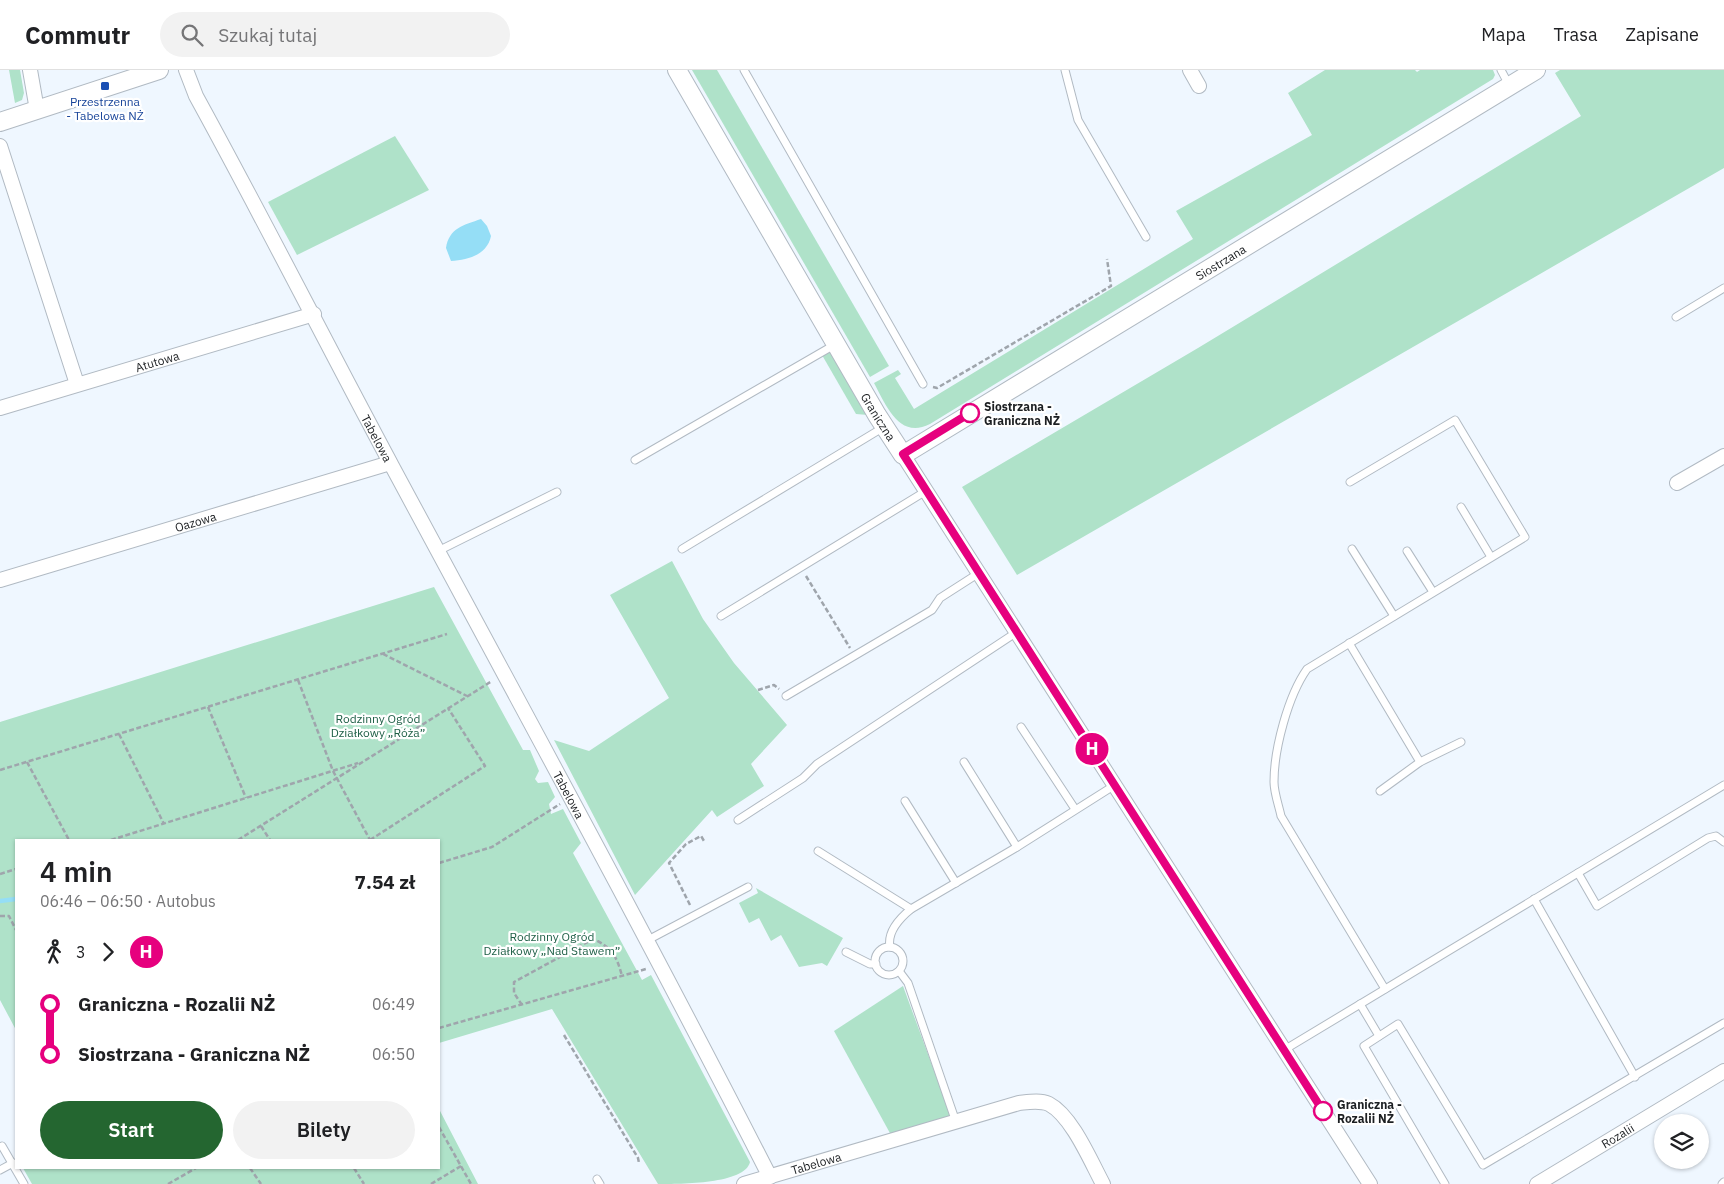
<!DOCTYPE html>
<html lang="pl">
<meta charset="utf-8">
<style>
:root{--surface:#fff;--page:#f2f2f2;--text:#202124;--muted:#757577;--line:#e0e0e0;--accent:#246630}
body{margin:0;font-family:"IBM Plex Sans",sans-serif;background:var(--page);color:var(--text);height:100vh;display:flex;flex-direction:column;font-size:19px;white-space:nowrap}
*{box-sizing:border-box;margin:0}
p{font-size:16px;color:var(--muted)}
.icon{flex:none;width:28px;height:28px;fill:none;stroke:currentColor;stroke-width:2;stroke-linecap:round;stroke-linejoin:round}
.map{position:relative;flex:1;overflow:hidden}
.details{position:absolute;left:15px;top:769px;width:425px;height:330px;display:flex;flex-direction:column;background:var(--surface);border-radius:0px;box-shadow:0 1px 4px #0004}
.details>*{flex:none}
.badge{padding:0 10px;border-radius:16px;font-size:18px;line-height:32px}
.controls{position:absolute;left:1654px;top:1044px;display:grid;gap:10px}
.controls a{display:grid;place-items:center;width:55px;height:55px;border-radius:50%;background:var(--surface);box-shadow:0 1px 4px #0004;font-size:25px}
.map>.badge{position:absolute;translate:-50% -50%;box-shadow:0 0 0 2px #fff}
.legs{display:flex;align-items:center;gap:8px;height:55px;padding:0 25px;font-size:16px}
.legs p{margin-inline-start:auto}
.overview{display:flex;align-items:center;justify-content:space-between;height:85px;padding:0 25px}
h1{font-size:28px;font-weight:600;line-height:38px}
.button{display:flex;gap:10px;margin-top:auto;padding:10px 25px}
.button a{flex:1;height:58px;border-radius:30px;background:var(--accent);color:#fff;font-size:20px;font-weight:600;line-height:58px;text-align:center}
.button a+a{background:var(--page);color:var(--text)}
ul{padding:0 25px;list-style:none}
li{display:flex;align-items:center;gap:18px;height:50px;font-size:19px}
li i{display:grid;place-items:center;width:8px;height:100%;margin:0 6px;background:currentColor}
li i::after{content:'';width:12px;height:12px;margin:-6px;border:4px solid;border-radius:50%;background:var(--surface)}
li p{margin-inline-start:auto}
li:first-child i{background:linear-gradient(#0000 50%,currentColor 0)}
li:last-child i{background:linear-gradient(currentColor 50%,#0000 0)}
header{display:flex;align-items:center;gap:30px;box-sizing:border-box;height:70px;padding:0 25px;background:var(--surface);border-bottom:1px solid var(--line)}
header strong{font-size:24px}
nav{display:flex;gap:28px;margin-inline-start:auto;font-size:18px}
.search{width:350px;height:45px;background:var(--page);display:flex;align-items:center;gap:12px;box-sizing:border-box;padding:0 18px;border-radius:28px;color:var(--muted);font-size:19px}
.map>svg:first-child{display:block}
.green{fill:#afe2c9}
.water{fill:#95def6}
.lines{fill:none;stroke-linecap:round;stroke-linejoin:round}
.stream{stroke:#95def6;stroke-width:4.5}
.service-casing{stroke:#b1bac3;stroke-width:9}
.minor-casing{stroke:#b1bac3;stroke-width:16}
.tertiary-casing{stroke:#b1bac3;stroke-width:20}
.path{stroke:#9fa5ac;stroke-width:2.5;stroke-dasharray:5 2.5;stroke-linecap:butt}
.service{stroke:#fff;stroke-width:7}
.minor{stroke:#fff;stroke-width:14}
.tertiary{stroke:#fff;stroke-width:18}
.line-1-casing{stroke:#fff;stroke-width:11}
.line-1{stroke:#e6007e;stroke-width:8}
.transit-dot{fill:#1a4fb4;stroke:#fff;stroke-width:2}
.stop-1-dot{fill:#fff;stroke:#e6007e;stroke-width:2.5}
.labels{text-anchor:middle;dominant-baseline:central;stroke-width:4.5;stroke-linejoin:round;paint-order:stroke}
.transit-label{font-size:12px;fill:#164399;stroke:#fff}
.street-label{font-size:12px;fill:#1c1f22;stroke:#fff}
.stop-label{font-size:12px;font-weight:bold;fill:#1c1f22;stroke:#fff;text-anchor:start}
.park-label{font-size:12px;fill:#1e5f46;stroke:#fff}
</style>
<header>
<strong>Commutr</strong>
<div class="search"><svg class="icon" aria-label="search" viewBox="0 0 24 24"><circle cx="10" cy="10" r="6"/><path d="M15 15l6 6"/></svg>Szukaj tutaj</div>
<nav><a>Mapa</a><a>Trasa</a><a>Zapisane</a></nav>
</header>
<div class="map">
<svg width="1724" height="1114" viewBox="0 0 1724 1114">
<rect width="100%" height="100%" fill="#eff7ff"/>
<!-- green -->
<g class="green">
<path d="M9 0H20L24 23 22 30 15 33Z"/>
<path d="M692 0H717L889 296 870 307Z"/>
<path d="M1325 0H1415L1417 2 1420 0H1493L1495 5 1493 9 930 354C899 370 886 335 874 313L898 300 901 304 895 308 914 339 1193 169 1176 141 1312 65 1288 23Z"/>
<path d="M1560 0H1724V98L1017 505 962 417 1198 278 1581 46 1555 3Z"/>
<path d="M395 66 429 120 297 185 268 132Z"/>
<path d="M828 282 832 283 868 345 856 344 822 285Z"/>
<path d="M672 491 703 549 734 593 787 655 751 694 764 716 717 747 712 740 635 825 554 670 589 681 669 628 610 525Z"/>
<path d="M434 517 523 680H530L539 701 535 709 538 713 548 712 555 727 549 734 551 744 563 739 581 773 573 783 642 910 651 905 750 1092C745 1114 681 1114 658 1114L552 939 439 973V770H16V960L0 930V652Z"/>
<path d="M756 818 843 868 827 896 822 893 799 897 781 865 771 871 759 848 749 853 739 833 758 823Z"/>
<path d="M903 916 951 1047 891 1065 834 961Z"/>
<path d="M439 1039 478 1114H32L23 1098H439Z"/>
</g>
<!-- water -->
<path class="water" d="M481 149 487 156 491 166C487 185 468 190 451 191L446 178C449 158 464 155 481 149Z"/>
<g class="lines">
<!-- stream -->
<path class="stream" d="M0 831 16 829"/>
<!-- service casing -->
<g class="service-casing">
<g id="service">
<path d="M744 0 923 314"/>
<path d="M1065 0 1078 50 1146 167"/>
<path d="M1501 0 1509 15"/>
<path d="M1676 247 1724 218"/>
<path d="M635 390 836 274"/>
<path d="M1350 412 1455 350 1525 467 1307 599C1288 626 1274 679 1274 712 1274 723 1279 736 1281 746L1385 919"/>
<path d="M1461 437 1491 487"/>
<path d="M682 479 884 357"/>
<path d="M1352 479 1394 546"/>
<path d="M438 481 557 422"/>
<path d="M1407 481 1433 522"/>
<path d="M721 546 926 421"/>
<path d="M1349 573 1420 692"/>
<path d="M786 626 932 540 940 528 979 503"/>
<path d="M1021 657 1075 739"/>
<path d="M964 692 1017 777"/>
<path d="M1380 721 1420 692 1461 672"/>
<path d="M905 731 956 813"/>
<path d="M738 750 803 708 817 694 1017 562"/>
<path d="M818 781 911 839"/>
<path d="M1578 803 1597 836 1708 768 1716 766 1724 772"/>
<path d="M1534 829 1635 1007"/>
<path d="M646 871 748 817"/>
<path d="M890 877C887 862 900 848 911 839L1017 777 1115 715"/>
<circle cx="889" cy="891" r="14"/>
<path d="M846 882 870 894H876"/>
<path d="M899 901 908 913 956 1052"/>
<path d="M1360 934 1379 966"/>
<path d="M1284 980 1724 715"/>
<path d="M2 1076 24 1114"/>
<path d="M0 1100 13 1093"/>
<path d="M597 1109 600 1114"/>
<path d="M1445 1114 1364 976 1398 954 1483 1095 1724 953"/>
<path d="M1722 1114 1724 1112"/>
</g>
</g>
<!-- minor casing -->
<g class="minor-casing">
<g id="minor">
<path d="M30 0 37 40"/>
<path id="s1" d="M186 0 196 26C263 148 326 273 392 396 519 632 648 868 770 1107"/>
<path d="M1190 0 1199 16"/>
<path d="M0 76 77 314"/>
<path id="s2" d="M0 338 314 244"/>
<path d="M903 385 1370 1114"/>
<path d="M1677 413 1724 386"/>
<path id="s3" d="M0 510 390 393"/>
<path id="s4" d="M744 1114 1019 1033C1029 1032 1040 1030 1049 1034 1072 1046 1091 1092 1103 1114"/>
<path id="s5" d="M1537 1114 1724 1001"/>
</g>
</g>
<!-- tertiary casing -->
<g class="tertiary-casing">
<g id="tertiary">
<path id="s6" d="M677 0 877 345 903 385 1536 0"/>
<path d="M0 52 159 0"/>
</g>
</g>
<!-- path -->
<g class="path">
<path d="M933 317 937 318 1111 216 1107 189"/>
<path d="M806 506 850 578"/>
<path d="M383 584 467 626"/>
<path d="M298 610 333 701 370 770"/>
<path d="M758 620 774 615 779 619"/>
<path d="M208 637 246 728"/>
<path d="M119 664 164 754"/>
<path d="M27 692 69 770"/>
<path d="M0 700 447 564"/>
<path d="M261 756 270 770"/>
<path d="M111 770 358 693"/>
<path d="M238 770 492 611"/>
<path d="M370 770 485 696 448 638"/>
<path d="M439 793 492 777 560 734"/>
<path d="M0 804 16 799"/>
<path d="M690 835 669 793 686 774 701 766 704 771"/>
<path d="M0 846H9L16 860"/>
<path d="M522 935 514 923V912L593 869C612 877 617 887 622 906"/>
<path d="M439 958 646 899"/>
<path d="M564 965 638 1088 639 1093"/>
<path d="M439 1057 471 1114"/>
<path d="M250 1098 261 1114"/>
<path d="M354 1098 364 1114"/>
<path d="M168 1114 196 1098"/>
<path d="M431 1114 461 1096"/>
</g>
<!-- service -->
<use href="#service" class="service"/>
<!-- minor -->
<use href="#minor" class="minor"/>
<!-- tertiary -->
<use href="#tertiary" class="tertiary"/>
</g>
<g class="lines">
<!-- line-1 casing -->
<g class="line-1-casing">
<path id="line-1" d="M970 343 903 384 1323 1041"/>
</g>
<!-- line-1 -->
<use href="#line-1" class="line-1"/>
</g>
<!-- markers -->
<rect class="transit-dot" x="100" y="11" width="10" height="10" rx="2.5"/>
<g class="stop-1-dot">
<circle cx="970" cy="343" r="9"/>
<circle cx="1323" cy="1041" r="9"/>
</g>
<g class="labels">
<!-- transit labels -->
<g class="transit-label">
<text x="105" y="31">Przestrzenna<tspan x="105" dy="14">- Tabelowa NŻ</tspan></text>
</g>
<!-- street labels -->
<g class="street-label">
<text stroke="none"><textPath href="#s6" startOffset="818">Siostrzana</textPath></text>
<text stroke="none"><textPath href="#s2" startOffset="164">Atutowa</textPath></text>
<text stroke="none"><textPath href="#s6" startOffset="401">Graniczna</textPath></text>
<text stroke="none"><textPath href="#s1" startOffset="415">Tabelowa</textPath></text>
<text stroke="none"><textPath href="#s3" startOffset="204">Oazowa</textPath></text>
<text stroke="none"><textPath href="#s1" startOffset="820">Tabelowa</textPath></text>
<text stroke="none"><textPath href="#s5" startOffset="94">Rozalii</textPath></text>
<text stroke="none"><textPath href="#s4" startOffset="75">Tabelowa</textPath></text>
</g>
<!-- stop labels -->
<g class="stop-label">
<text x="984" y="336">Siostrzana -<tspan x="984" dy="14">Graniczna NŻ</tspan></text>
<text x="1337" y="1034">Graniczna -<tspan x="1337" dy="14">Rozalii NŻ</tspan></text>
</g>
<!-- park labels -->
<g class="park-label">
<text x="378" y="648">Rodzinny Ogród<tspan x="378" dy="14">Działkowy „Róża”</tspan></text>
<text x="552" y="866">Rodzinny Ogród<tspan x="552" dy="14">Działkowy „Nad Stawem”</tspan></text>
</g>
</g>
</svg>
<div class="controls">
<a><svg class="icon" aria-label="layers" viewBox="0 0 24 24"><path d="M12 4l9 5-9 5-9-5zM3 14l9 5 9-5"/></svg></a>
</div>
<b class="badge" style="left:1092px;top:679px;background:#e6007e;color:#fff">H</b>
<section class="details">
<div class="overview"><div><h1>4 min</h1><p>06:46 – 06:50 · Autobus</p></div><b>7.54 zł</b></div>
<div class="legs"><svg class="icon" aria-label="walk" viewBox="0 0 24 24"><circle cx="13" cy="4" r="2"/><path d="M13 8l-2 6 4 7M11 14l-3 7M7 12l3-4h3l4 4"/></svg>3<svg class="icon" aria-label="forward" viewBox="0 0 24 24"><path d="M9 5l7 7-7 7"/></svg><b class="badge" style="background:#e6007e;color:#fff">H</b></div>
<ul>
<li><i style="color:#e6007e"></i><b>Graniczna - Rozalii NŻ</b><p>06:49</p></li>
<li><i style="color:#e6007e"></i><b>Siostrzana - Graniczna NŻ</b><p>06:50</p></li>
</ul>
<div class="button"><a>Start</a><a>Bilety</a></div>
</section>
</div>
